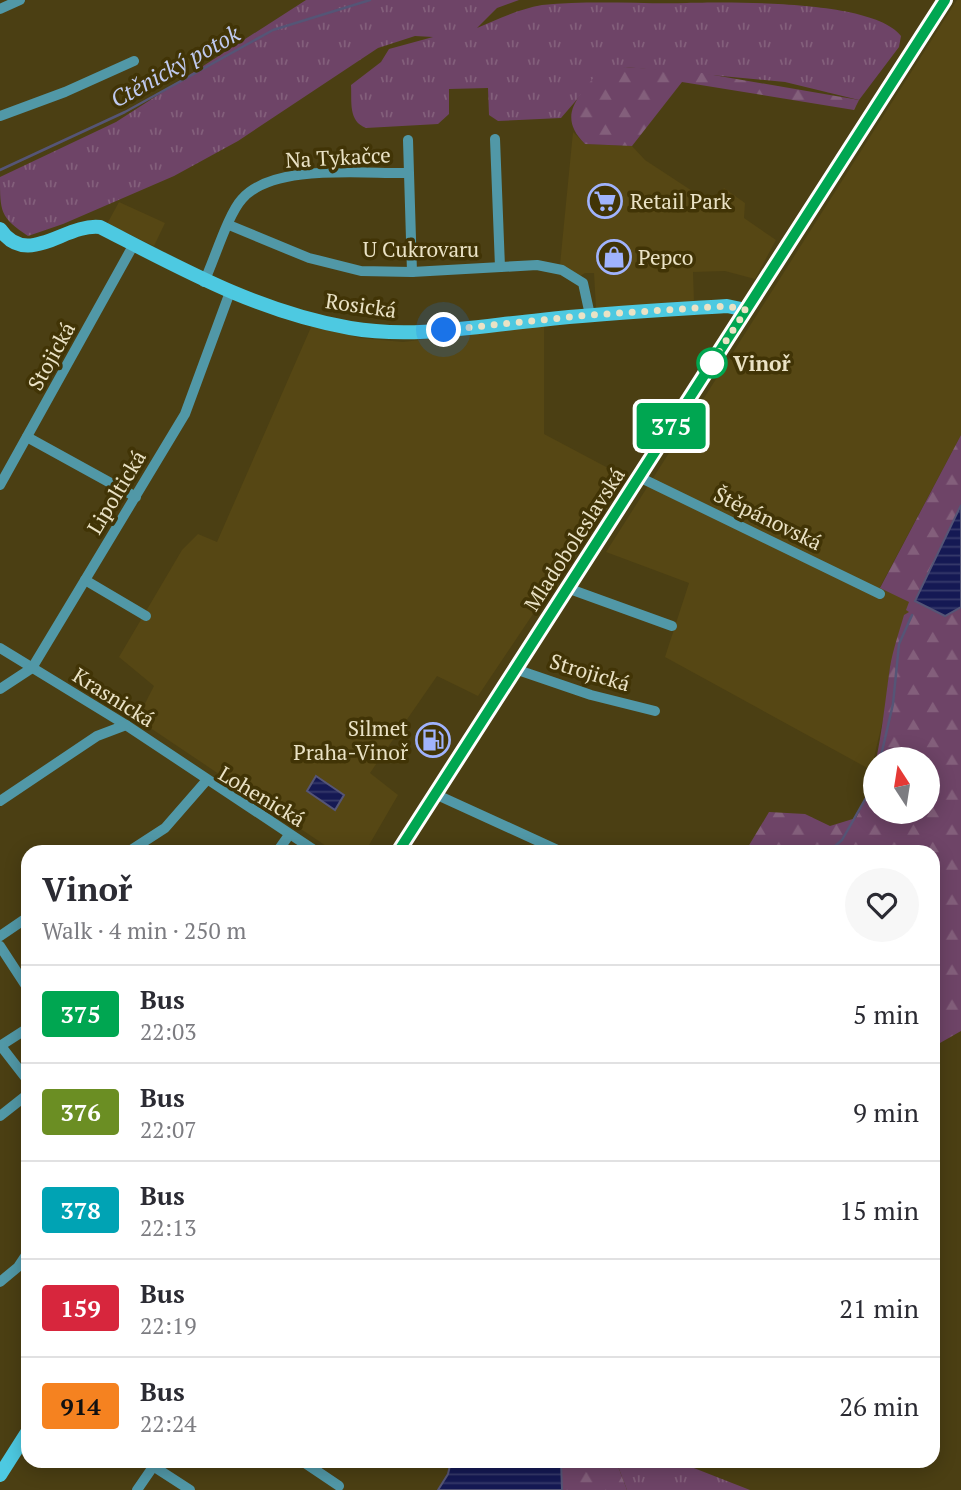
<!DOCTYPE html>
<meta charset="utf-8">
<style>
:root{--surface:#fff;--page:#f7f7f7;--text:#2b2b33;--muted:#7c7c81;--line:#e1e1e2}
body{margin:0;font-family:"PT Serif",serif;background:var(--page);color:var(--text);height:100vh;display:flex;flex-direction:column;font-size:26px;white-space:nowrap}
*{box-sizing:border-box;margin:0}
p{font-size:23px;color:var(--muted)}
.icon{flex:none;width:38px;height:38px;fill:none;stroke:currentColor;stroke-width:2;stroke-linecap:round;stroke-linejoin:round}
.map{position:relative;flex:1;overflow:hidden}
.drawer{position:absolute;left:21px;top:845px;width:919px;height:623px;display:flex;flex-direction:column;background:var(--surface);border-radius:21px;box-shadow:0 4px 18px #0003}
.drawer>*{flex:none}
.badge{padding:0 14px;border-radius:5px;font-size:24px;line-height:46px}
.needle{width:46px;rotate:348deg}
.controls{position:absolute;left:863px;top:747px;display:grid;gap:14px}
.controls a{display:grid;place-items:center;width:77px;height:77px;border-radius:50%;background:var(--surface);box-shadow:0 4px 18px #0003;font-size:35px}
.you{position:absolute;width:35px;height:35px;margin:-18px;border:5px solid #fff;border-radius:50%;background:#1a73e8;box-shadow:0 0 0 10px #1a73e833}
.map>.badge{position:absolute;translate:-50% -50%;box-shadow:0 0 0 4px #fff}
.round{display:grid;place-items:center;flex:none;width:74px;height:74px;border-radius:37px;background:var(--page)}
.head{display:flex;align-items:center;justify-content:space-between;height:119px;padding:0 21px}
h1{font-size:33px;font-weight:600;line-height:52px}
ul{padding:0;list-style:none}
li{display:flex;align-items:center;gap:21px;height:98px;padding:0 21px;border-top:2px solid var(--line)}
li div{flex:1}
li b{display:block;font-size:26px}
li em{font-style:normal}
li .badge{min-width:77px;font-weight:700;text-align:center}
.map>svg:first-child{display:block}
.built{fill:#564714}
.grass{fill:url(#grass-tufts)}
.forest{fill:url(#forest-firs);fill-rule:evenodd}
.water{fill:url(#water-rules);stroke:#555576;stroke-width:2}
.lines{fill:none;stroke-linecap:round;stroke-linejoin:round}
.stream{stroke:#555576;stroke-width:2.5}
.street{stroke:#5198a7;stroke-width:10}
.secondary{stroke:#4dc9e1;stroke-width:14}
.line-casing{stroke:#fff;stroke-width:16}
.line{stroke:#00a651;stroke-width:10}
.walk{stroke:#eae2c5;stroke-width:7;stroke-dasharray:0 12.6}
.stop-dot{fill:#fff;stroke:#00a651;stroke-width:3.5}
.labels{text-anchor:middle;dominant-baseline:central;stroke-width:7;stroke-linejoin:round;paint-order:stroke}
.street-label{font-size:21px;fill:#eae2c5;stroke:#413406}
.poi-label{font-size:21px;fill:#eae2c5;stroke:#413406;text-anchor:start}
.stop-label{font-size:21px;font-weight:bold;fill:#eae2c5;stroke:#413406;text-anchor:start}
.water-label{font-size:23px;font-style:italic;fill:#bfc9ef;stroke:#413406}
</style>
<div class="map">
<svg width="961" height="1490" viewBox="0 0 961 1490">
<defs>
<pattern id="grass-tufts" width="24" height="20" patternUnits="userSpaceOnUse" patternTransform="scale(1.75)"><rect width="24" height="20" fill="#6e4467"/><path d="M3 7l-1-3M5 7V3M7 7l1-3M15 17l-1-3M17 17v-4M19 17l1-3" fill="none" stroke="#835f7b"/></pattern>
<pattern id="forest-firs" width="22" height="20" patternUnits="userSpaceOnUse" patternTransform="scale(1.75)"><rect width="22" height="20" fill="#6e4467"/><path d="M5 1l3.5 6h-7zM16 11l3.5 6h-7z" fill="#835f7b"/></pattern>
<pattern id="water-rules" width="6" height="5" patternUnits="userSpaceOnUse" patternTransform="scale(1.75)"><rect width="6" height="5" fill="#151954"/><path d="M0 2.5h6" fill="none" stroke="#373a6b"/></pattern>
</defs>
<rect width="100%" height="100%" fill="#4b3f13"/>
<!-- built -->
<g class="built">
<path d="M957 0H961V435L880 587 909 602V612L890 667 885 711 871 770 665 657 689 583 606 552Z"/>
<path d="M573 132 585 144 632 146 645 160 712 204 724 188 745 203 744 218 776 240 755 279 725 271 693 272 694 302 596 309 594 273H585L573 281 559 275Z"/>
<path d="M119 202 165 223 154 246 107 224Z"/>
<path d="M312 325 360 338 403 342 544 325V434L625 477 478 696 437 676 370 773 398 795 365 852H335L137 719 154 686 119 657 182 550 198 534 217 542Z"/>
</g>
<!-- grass -->
<g class="grass">
<path d="M306 0H519L497 8 477 28C498 19 519 9 542 5 591 0 638 4 687 3 734 2 874 0 901 36L899 47 859 100 785 82 625 67 580 96 561 118 498 121 489 115 488 88 449 89V114L438 124 366 128C348 121 352 102 351 85L381 62 389 49 433 37 415 36 378 48 238 141 174 176 63 224 28 236C0 217 0 212 0 177L116 122Z"/>
<path d="M616 1461H676L750 1490H627Z"/>
</g>
<!-- forest -->
<g class="forest">
<path d="M625 67 696 72 859 100 854 110 682 82 632 146 585 144C556 115 579 97 599 71Z"/>
<path d="M961 435V505L915 601 945 616 961 607V1031L933 1047V852H745L769 812 805 814 830 826 856 818C879 777 883 714 890 667 893 650 899 632 904 615L909 612 906 610 909 602 880 588ZM875 760H928V812H875Z"/>
<path d="M561 1461H616L627 1490H562Z"/>
</g>
<!-- water -->
<g class="water">
<path d="M961 505V607L945 616 915 601Z"/>
<path d="M316 776 344 795 335 810 307 791Z"/>
<path d="M451 1461H561L562 1490H438L448 1474Z"/>
</g>
<g class="lines">
<!-- stream -->
<g class="stream">
<path d="M0 170 125 112 273 30 370 0"/>
<path d="M880 760 893 704 899 644 912 615"/>
<path d="M828 852 842 840 875 782"/>
</g>
<!-- street -->
<g class="street">
<path d="M0 9 20 0"/>
<path d="M0 116 65 92 134 61"/>
<path d="M495 139 500 267"/>
<path d="M408 140 412 272"/>
<path d="M229 225 309 258 361 271 412 272 537 265 562 270 583 283 590 315"/>
<path d="M204 282C214 261 228 214 242 199 273 163 363 174 408 173"/>
<path d="M27 437 136 497"/>
<path d="M639 477 880 594"/>
<path d="M0 485 134 244"/>
<path d="M85 580 146 616"/>
<path d="M567 588 672 626"/>
<path d="M0 648 126 725 317 852"/>
<path d="M515 669 591 695 655 711"/>
<path d="M0 689 32 668 185 414 230 292"/>
<path d="M435 794 562 852"/>
<path d="M0 801 97 736 126 725"/>
<path d="M128 852 165 828 206 781"/>
<path d="M277 852 289 835"/>
<path d="M0 936 28 917"/>
<path d="M0 946 28 989"/>
<path d="M0 1046 28 1028"/>
<path d="M1 1046 28 1081"/>
<path d="M0 1116 28 1094"/>
<path d="M0 1282 18 1267 28 1252"/>
<path d="M302 1461 339 1486"/>
<path d="M153 1466 190 1490"/>
<path d="M137 1490 157 1461"/>
</g>
<!-- secondary -->
<g class="secondary">
<path d="M0 229C27 269 65 223 100 227 182 269 258 312 350 328 413 339 479 326 541 320 603 313 665 310 727 306L746 310"/>
<path d="M398 852 945 0"/>
<path d="M0 1475 28 1431"/>
</g>
</g>
<g class="lines">
<!-- line casing -->
<g class="line-casing">
<path id="line" d="M398 852 945 0"/>
</g>
<!-- line -->
<use href="#line" class="line"/>
<!-- walk -->
<path class="walk" d="M444 330 590 315 727 306 746 310 708 369 712 363"/>
</g>
<!-- icons -->
<defs>
<g id="supermarket-ring" transform="scale(1.75)"><circle r="9.5" fill="#413406" stroke="#a0b3fd" stroke-width="1.5"/><path d="M-6-5.5h2.5l.6 2H6L4.5 2H-2.5L-4.4-4H-6ZM-1.5 3.2a1.3 1.3 0 1 0 .1 0ZM3 3.2a1.3 1.3 0 1 0 .1 0Z" fill="#a0b3fd"/></g>
<g id="shop-ring" transform="scale(1.75)"><circle r="9.5" fill="#413406" stroke="#a0b3fd" stroke-width="1.5"/><path d="M-5-2.5h2.3a2.7 3.5 0 0 1 5.4 0H5L5.5 6h-11ZM-1.5-2.5h3a1.5 2.3 0 0 0-3 0Z" fill="#a0b3fd"/></g>
<g id="fuel-ring" transform="scale(1.75)"><circle r="9.5" fill="#413406" stroke="#a0b3fd" stroke-width="1.5"/><path d="M-5.5-6h7V0h2V4h1.3V-2.5L3-4.5l.8-.8L6-3V5H2.5V1h-1V6h-7ZM-4.2-4.7v3.2H.2V-4.7Z" fill="#a0b3fd"/></g>
</defs>
<g fill-rule="evenodd">
<use href="#supermarket-ring" x="605" y="201"/>
<use href="#shop-ring" x="614" y="257"/>
<use href="#fuel-ring" x="433" y="740"/>
</g>
<!-- markers -->
<circle class="stop-dot" cx="712" cy="363" r="14"/>
<g class="labels">
<!-- street labels -->
<g class="street-label">
<text transform="translate(338 157) rotate(-3)">Na Tykačce</text>
<text x="421" y="249">U Cukrovaru</text>
<text transform="translate(361 305) rotate(8)">Rosická</text>
<text transform="translate(51 356) rotate(-61)">Stojická</text>
<text transform="translate(116 492) rotate(-59)">Lipoltická</text>
<text transform="translate(768 518) rotate(26)">Štěpánovská</text>
<text transform="translate(574 539) rotate(-57)">Mladoboleslavská</text>
<text transform="translate(590 672) rotate(17)">Strojická</text>
<text transform="translate(114 697) rotate(32)">Krasnická</text>
<text transform="translate(262 796) rotate(31)">Lohenická</text>
</g>
<!-- poi labels -->
<g class="poi-label">
<text x="630" y="201">Retail Park</text>
<text x="638" y="257">Pepco</text>
<text x="408" y="728" text-anchor="end">Silmet<tspan x="408" dy="24">Praha-Vinoř</tspan></text>
</g>
<!-- stop labels -->
<g class="stop-label">
<text x="733" y="363">Vinoř</text>
</g>
<!-- water labels -->
<g class="water-label">
<text transform="translate(175 66) rotate(-29)">Ctěnický potok</text>
</g>
</g>
</svg>
<div class="controls">
<a><svg class="needle" viewBox="-14 -14 28 28"><path d="M0-13l5 13h-10z" fill="#e53935"/><path d="M0 13l5-13h-10z" fill="#7c7c81"/></svg></a>
</div>
<div class="you" style="left:444px;top:330px"></div>
<b class="badge" style="left:671px;top:426px;background:#00a651;color:#fff">375</b>
<section class="drawer">
<div class="head"><div><h1>Vinoř</h1><p>Walk · 4 min · 250 m</p></div><a class="round"><svg class="icon" aria-label="heart" viewBox="0 0 24 24"><path d="M12 20l-8-8c-3-5 5-10 8-4 3-6 11-1 8 4z"/></svg></a></div>
<ul>
<li><span class="badge" style="background:#00a651;color:#fff">375</span><div><b>Bus</b><p>22:03</p></div><em>5 min</em></li>
<li><span class="badge" style="background:#6b8e23;color:#fff">376</span><div><b>Bus</b><p>22:07</p></div><em>9 min</em></li>
<li><span class="badge" style="background:#00a3b4;color:#fff">378</span><div><b>Bus</b><p>22:13</p></div><em>15 min</em></li>
<li><span class="badge" style="background:#d7263d;color:#fff">159</span><div><b>Bus</b><p>22:19</p></div><em>21 min</em></li>
<li><span class="badge" style="background:#f58220;color:#111">914</span><div><b>Bus</b><p>22:24</p></div><em>26 min</em></li>
</ul>
</section>
</div>
